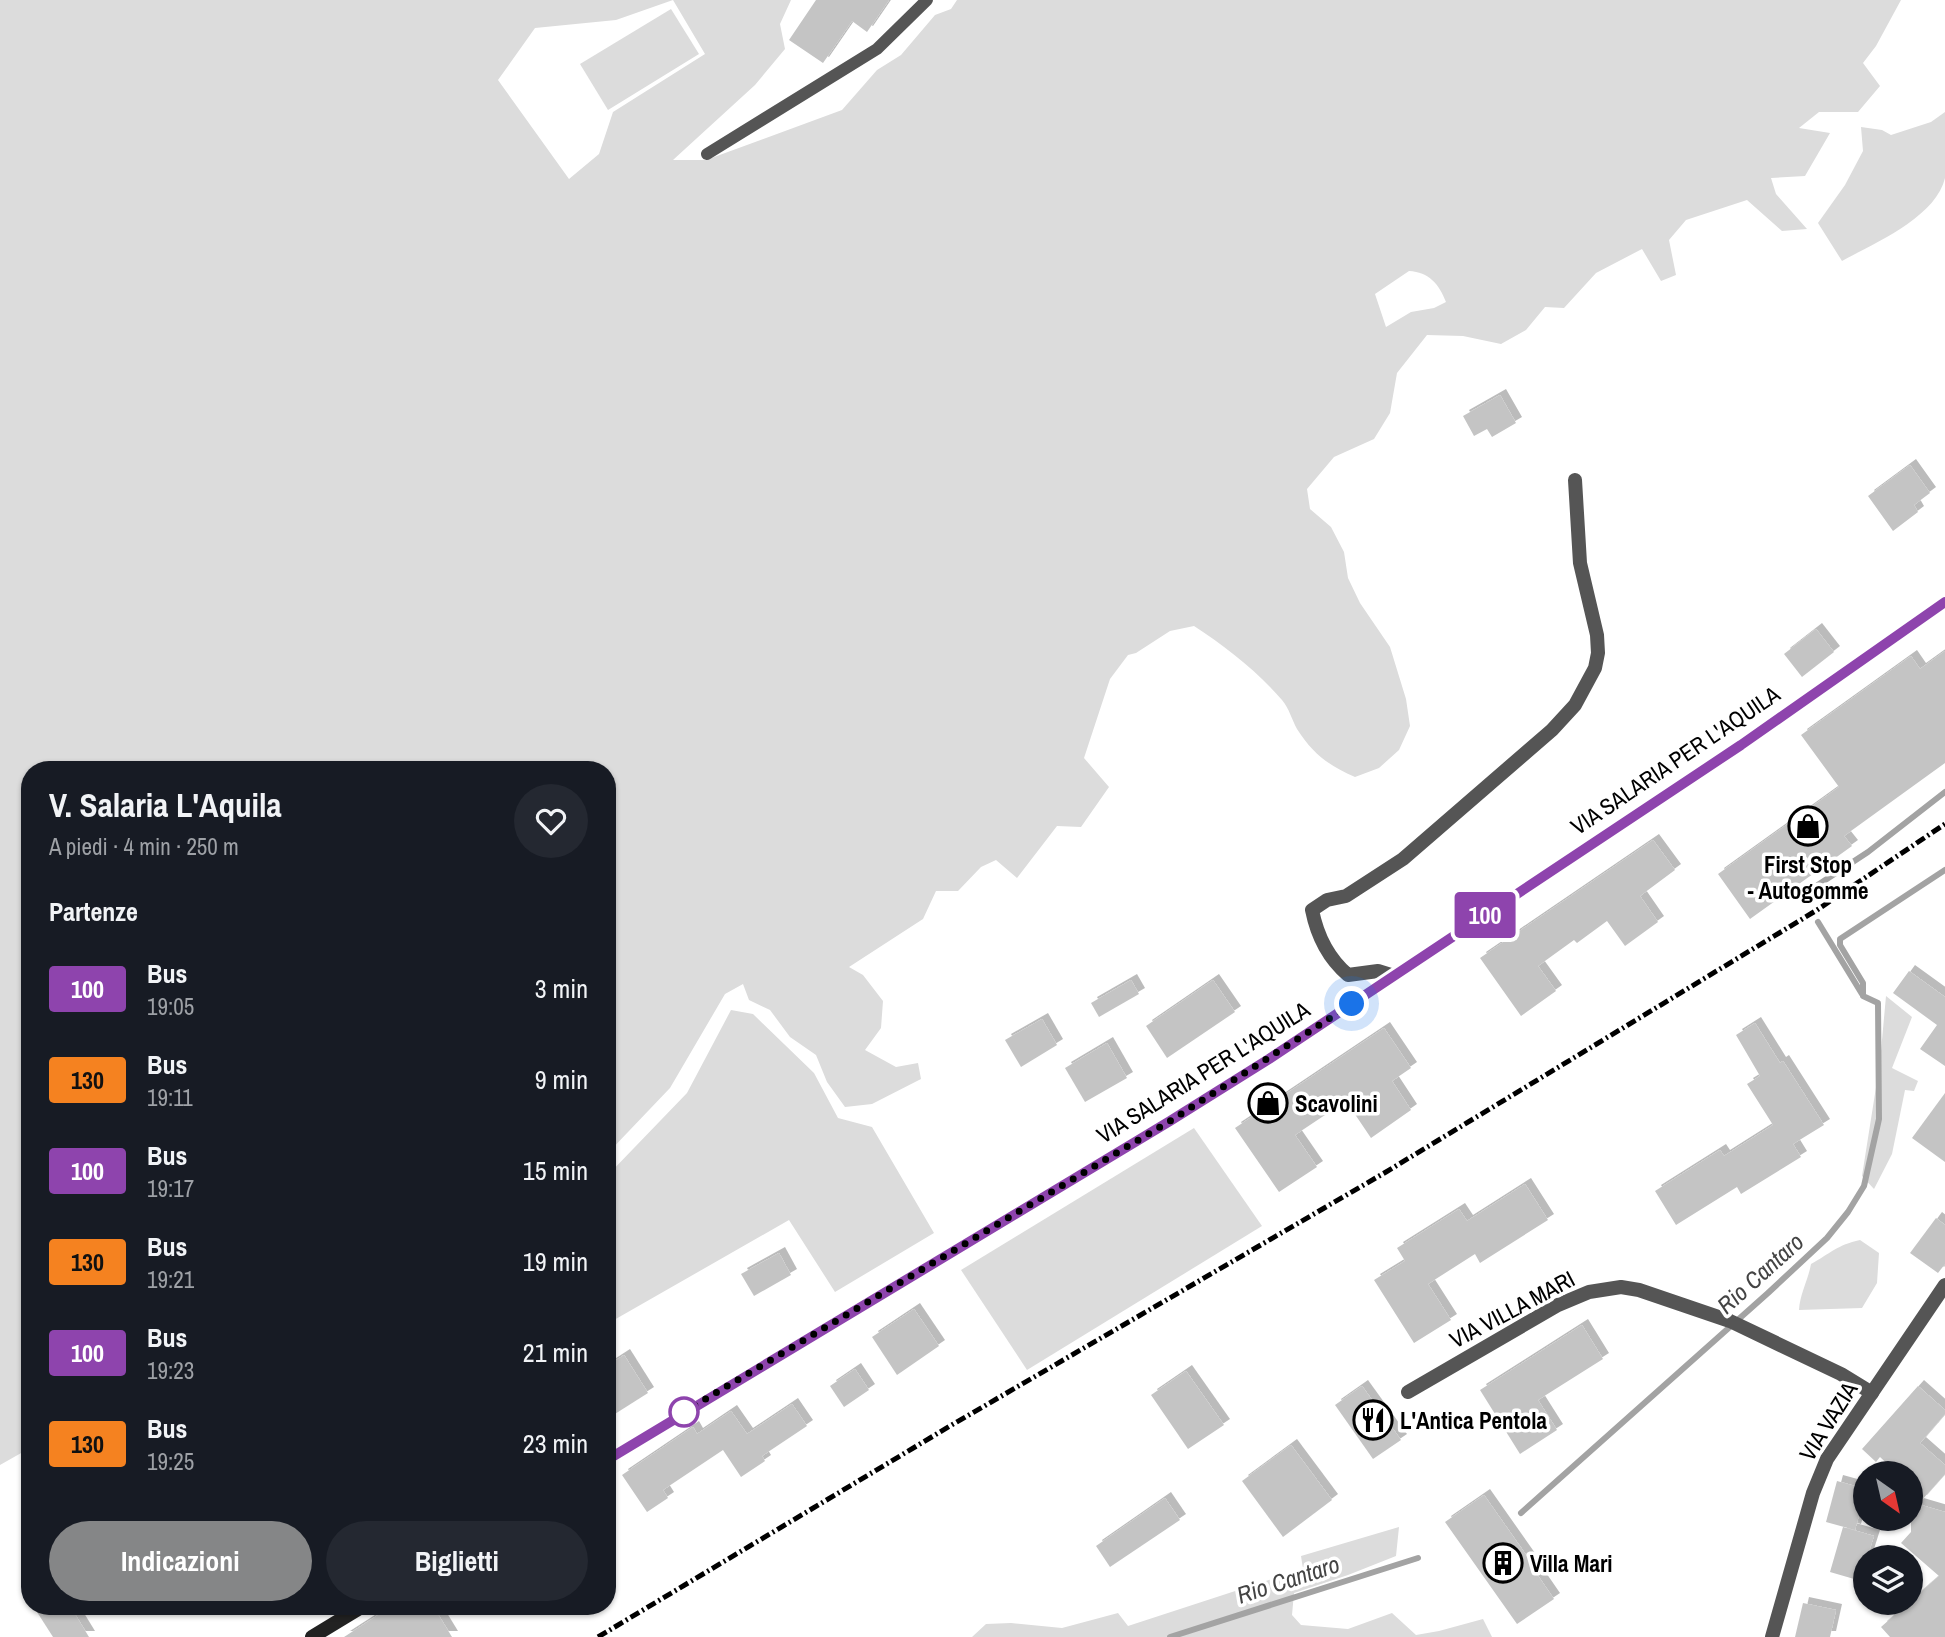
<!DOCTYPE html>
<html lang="it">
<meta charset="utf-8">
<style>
:root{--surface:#171b24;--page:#242831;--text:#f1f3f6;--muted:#9ea1a6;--accent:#858687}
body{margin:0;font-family:"Archivo Narrow",sans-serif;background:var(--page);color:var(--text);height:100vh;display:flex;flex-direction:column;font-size:26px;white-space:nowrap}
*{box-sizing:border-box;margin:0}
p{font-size:23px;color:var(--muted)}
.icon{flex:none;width:38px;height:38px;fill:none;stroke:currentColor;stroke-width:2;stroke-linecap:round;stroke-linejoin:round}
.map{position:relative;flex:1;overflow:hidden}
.drawer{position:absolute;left:21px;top:761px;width:595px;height:854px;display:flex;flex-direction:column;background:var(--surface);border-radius:28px;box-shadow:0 2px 5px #0004}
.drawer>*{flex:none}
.badge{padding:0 14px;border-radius:5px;font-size:24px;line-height:46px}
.needle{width:46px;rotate:146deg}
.tools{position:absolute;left:1853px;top:1461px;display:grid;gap:14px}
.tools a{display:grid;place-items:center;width:70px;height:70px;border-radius:50%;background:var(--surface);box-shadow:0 2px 5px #0004;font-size:35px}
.you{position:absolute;width:35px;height:35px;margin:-18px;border:5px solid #fff;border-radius:50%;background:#1a73e8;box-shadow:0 0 0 10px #1a73e833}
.map>.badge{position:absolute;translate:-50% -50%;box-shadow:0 0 0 4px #fff}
h2{padding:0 28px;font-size:26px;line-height:63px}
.round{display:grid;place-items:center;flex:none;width:74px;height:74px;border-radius:37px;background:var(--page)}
.head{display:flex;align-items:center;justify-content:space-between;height:119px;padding:0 28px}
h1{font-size:33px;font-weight:700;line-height:52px}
.button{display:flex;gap:14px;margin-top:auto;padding:14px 28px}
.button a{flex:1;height:80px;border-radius:42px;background:var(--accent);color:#fff;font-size:28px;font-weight:700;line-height:80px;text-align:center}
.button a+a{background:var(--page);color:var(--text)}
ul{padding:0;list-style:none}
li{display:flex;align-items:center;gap:21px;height:91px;padding:0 28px}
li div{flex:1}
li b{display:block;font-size:26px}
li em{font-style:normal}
li .badge{min-width:77px;font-weight:700;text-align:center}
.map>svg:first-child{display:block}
.green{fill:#dcdcdc;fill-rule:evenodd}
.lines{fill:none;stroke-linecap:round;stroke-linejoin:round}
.stream{stroke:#a3a3a3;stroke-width:6}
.building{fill:#c4c4c4;filter:url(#shadow)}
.lane{stroke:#555;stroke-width:12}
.street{stroke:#555;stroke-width:14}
.secondary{stroke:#222;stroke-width:14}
.rail{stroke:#000;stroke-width:5;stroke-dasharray:10 3.5 2 3.5;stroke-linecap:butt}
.line-casing{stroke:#fff;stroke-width:16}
.line{stroke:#8e44ad;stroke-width:10}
.walk{stroke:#000;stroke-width:7;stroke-dasharray:0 12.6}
.stop-dot{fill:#fff;stroke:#8e44ad;stroke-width:3.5}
.labels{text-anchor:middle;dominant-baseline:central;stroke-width:7;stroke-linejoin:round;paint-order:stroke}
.street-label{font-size:23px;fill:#000;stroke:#fff}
.poi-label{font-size:23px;font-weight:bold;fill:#000;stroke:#fff;text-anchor:start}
.water-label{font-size:24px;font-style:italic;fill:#444;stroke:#fff}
</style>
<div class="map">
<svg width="1945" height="1637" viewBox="0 0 1945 1637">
<defs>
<filter id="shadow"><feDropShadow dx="6" dy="-6" stdDeviation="0" flood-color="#0004"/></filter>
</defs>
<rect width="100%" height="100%" fill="#fff"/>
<!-- green -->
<g class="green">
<path d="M0 0H791L780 24 785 49 755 85 673 160H706L842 110 877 70 901 55 935 15 951 9 957 0H1901L1876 46 1863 63 1880 86 1858 112H1819L1799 128 1830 133 1805 176 1771 178 1776 194 1807 229 1782 231 1747 200 1686 220 1669 240 1676 275 1661 281 1642 249 1596 273 1564 308 1545 307 1526 330 1501 344 1463 336 1427 335 1397 373 1390 413 1374 439 1334 457 1307 489 1310 509 1331 527 1344 552 1348 578 1360 603 1390 647 1406 699 1410 726 1399 750 1379 768 1355 777C1328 765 1313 754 1297 729 1292 720 1289 708 1282 700 1257 671 1225 646 1194 626L1170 631 1136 653 1128 655 1110 679 1084 758 1109 787 1081 827 1057 826 1017 878 996 860 981 867 958 891H936L923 919 849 967 863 975 883 1001 881 1028 865 1050 896 1067 918 1063 921 1079 872 1104 845 1107 827 1082 816 1055 790 1037 770 1010 749 1000 743 984 725 994 670 1088 607 1154V770H30V1448L0 1465ZM673 0 705 54 613 112 599 154 569 179 498 80 535 28 616 20ZM1409 271C1429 272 1439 284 1446 302L1434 308 1411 312 1386 327 1375 294Z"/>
<path d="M671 9 699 54 608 110 580 64Z"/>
<path d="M1945 112C1945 130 1945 161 1945 178 1936 217 1875 243 1842 261L1818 223 1845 185 1863 151 1861 127 1882 130 1891 135 1931 122Z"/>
<path d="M1886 996 1912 1017 1892 1068 1918 1081 1914 1091 1905 1090 1892 1154 1874 1189 1862 1176 1880 1062Z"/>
<path d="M731 1010 753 1014 814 1073 838 1118 872 1127 934 1233 835 1292 789 1220 607 1324V1176L687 1093Z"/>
<path d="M1194 1128 1262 1226 1027 1370 961 1270Z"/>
<path d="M1860 1240 1879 1253 1877 1283 1862 1308 1799 1310C1800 1293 1808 1281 1811 1264 1831 1253 1837 1245 1860 1240Z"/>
<path d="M1399 1527 1396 1556 1348 1575 1294 1593 1292 1615 1301 1625 1348 1629 1392 1613 1416 1635 1439 1631 1483 1619 1492 1637H972L986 1624 1011 1623 1062 1628 1118 1613 1128 1626 1303 1569 1301 1556Z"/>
</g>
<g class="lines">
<!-- stream -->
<g class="stream">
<path d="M1804 899 1807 892 1868 852 1945 792"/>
<path d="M1818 922 1862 994"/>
<path d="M1521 1513 1768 1293 1827 1238 1848 1212 1864 1186 1879 1119 1878 1003 1863 996V983L1840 945V939L1945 870"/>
<path d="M1170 1637 1418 1558"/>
</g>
</g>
<!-- building -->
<g class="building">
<path d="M816 0H889L867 32 852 21 823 63 789 40Z"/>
<path d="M1500 395 1516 423 1492 437 1487 429 1474 436 1463 416Z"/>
<path d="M1910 465 1930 493 1914 505 1918 512 1893 531 1868 496Z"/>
<path d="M1816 629 1834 652 1802 677 1784 654Z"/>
<path d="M1945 651V763L1844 836 1852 846 1750 919 1718 874 1839 787 1801 735 1911 656 1920 669Z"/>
<path d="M1653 840 1675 870 1640 896 1658 922 1625 946 1607 921 1577 943 1574 940 1538 966 1556 991 1521 1016 1480 958Z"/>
<path d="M1909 971 1945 997V1066L1920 1049 1937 1025 1893 993Z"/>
<path d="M1131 980 1139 994 1099 1017 1091 1003Z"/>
<path d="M1213 980 1235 1012 1167 1058 1146 1026Z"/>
<path d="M1042 1019 1057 1045 1021 1067 1005 1040Z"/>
<path d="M1755 1023 1780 1063 1783 1061 1824 1125 1793 1144 1801 1157 1741 1194 1737 1187 1676 1225 1655 1191 1720 1150 1724 1156 1773 1125 1747 1084 1760 1076 1736 1035Z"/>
<path d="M1384 1028 1411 1068 1392 1081 1411 1110 1371 1138 1346 1101 1295 1135 1317 1167 1279 1192 1235 1128Z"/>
<path d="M1107 1043 1127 1078 1085 1102 1065 1068Z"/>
<path d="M1945 1093V1162L1912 1138Z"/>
<path d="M1525 1184 1548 1220 1480 1263 1475 1254 1428 1284 1451 1320 1414 1343 1374 1280 1405 1261 1397 1248 1459 1209 1467 1221Z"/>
<path d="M1936 1218 1945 1225V1264L1938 1273 1910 1253Z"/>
<path d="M779 1253 791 1275 754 1296 741 1274Z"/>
<path d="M914 1309 939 1346 897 1375 872 1337Z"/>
<path d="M1582 1325 1603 1359 1538 1400 1557 1430 1520 1454 1480 1390Z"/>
<path d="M624 1355 648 1393 607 1419V1366Z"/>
<path d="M855 1369 869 1390 844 1407 830 1386Z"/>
<path d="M1186 1371 1224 1425 1188 1449 1151 1395Z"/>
<path d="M1362 1386 1401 1440 1373 1459 1335 1405Z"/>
<path d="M1918 1386 1945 1410V1414L1920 1443 1945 1465V1474L1921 1501 1911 1493V1474H1898L1880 1457 1876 1462 1862 1449Z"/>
<path d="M792 1404 807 1426 762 1456 765 1461 741 1477 723 1450 663 1490 668 1498 647 1512 622 1475 693 1427 697 1434 731 1411 747 1434Z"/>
<path d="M1291 1445 1332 1500 1283 1537 1242 1481Z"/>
<path d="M1837 1481 1866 1489 1855 1530 1826 1522Z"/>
<path d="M1484 1495 1536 1569 1534 1570 1554 1599 1517 1624 1445 1522Z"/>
<path d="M1165 1498 1180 1520 1110 1567 1096 1546Z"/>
<path d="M1911 1502 1945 1512V1637H1890L1881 1627 1939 1576 1901 1543 1911 1532Z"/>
<path d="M1843 1527 1874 1536 1867 1558H1866L1861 1581 1830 1572Z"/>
<path d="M1803 1603 1836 1610 1830 1637H1795Z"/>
<path d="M45 1606H70L89 1637H53L37 1612Z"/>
<path d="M392 1606H433L452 1637H344Z"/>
</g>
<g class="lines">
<!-- lane -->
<path class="lane" d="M707 154 877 49 927 0"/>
<!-- street -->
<g class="street">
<path d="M1394 976 1378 971 1348 975C1328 958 1317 935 1312 910L1327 900 1346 896 1403 859 1552 730 1575 705 1595 668 1598 653 1597 635 1580 563 1575 480"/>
<path d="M1408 1392 1558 1305 1589 1292 1621 1287 1639 1290 1730 1321 1841 1374 1872 1393"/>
<path d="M1772 1637 1813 1493 1827 1459 1945 1285"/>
</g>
<!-- secondary -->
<g class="secondary">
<path d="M607 1460 1170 1121 1269 1059 1741 745 1945 602"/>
<path d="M312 1637 363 1606"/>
</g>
<!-- rail -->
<path class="rail" d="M598 1637 950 1426 1386 1172 1817 910 1945 824"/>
</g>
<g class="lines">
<!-- line casing -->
<g class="line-casing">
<path id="line" d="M607 1460 1170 1121 1269 1059 1741 745 1945 602"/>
</g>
<!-- line -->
<use href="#line" class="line"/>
<!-- walk -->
<path class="walk" d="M684 1412 1170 1121 1352 1004"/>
</g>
<!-- icons -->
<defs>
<g id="shop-ring" transform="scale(2.0125)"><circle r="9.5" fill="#fff" stroke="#000" stroke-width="1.5"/><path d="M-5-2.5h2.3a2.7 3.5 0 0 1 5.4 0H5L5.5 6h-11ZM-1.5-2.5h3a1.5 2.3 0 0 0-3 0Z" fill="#000"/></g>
<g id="restaurant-ring" transform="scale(2.0125)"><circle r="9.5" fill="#fff" stroke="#000" stroke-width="1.5"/><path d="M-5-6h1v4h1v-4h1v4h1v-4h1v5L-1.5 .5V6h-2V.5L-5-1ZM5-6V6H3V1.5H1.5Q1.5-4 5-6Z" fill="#000"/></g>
<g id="building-ring" transform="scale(2.0125)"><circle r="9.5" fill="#fff" stroke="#000" stroke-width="1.5"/><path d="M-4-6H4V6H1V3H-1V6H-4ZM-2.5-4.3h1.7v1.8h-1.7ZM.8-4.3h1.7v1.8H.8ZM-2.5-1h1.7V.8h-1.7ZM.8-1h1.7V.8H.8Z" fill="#000"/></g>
</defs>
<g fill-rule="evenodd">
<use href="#shop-ring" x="1808" y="826"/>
<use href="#shop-ring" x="1268" y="1103"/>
<use href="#restaurant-ring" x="1373" y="1420"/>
<use href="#building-ring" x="1503" y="1563"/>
</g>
<!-- markers -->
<circle class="stop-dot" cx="684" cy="1412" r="14"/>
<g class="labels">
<!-- street labels -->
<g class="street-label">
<text transform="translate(1675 760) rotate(-34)">VIA SALARIA PER L'AQUILA</text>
<text transform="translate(1203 1072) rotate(-32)">VIA SALARIA PER L'AQUILA</text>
<text transform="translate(1512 1309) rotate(-28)">VIA VILLA MARI</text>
<text transform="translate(1828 1421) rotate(-58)">VIA VAZIA</text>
</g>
<!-- poi labels -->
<g class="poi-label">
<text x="1808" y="864" text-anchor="middle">First Stop<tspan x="1808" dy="26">- Autogomme</tspan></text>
<text x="1295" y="1103">Scavolini</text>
<text x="1400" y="1420">L'Antica Pentola</text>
<text x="1530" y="1563">Villa Mari</text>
</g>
<!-- water labels -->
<g class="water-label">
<text transform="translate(1760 1273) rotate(-42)">Rio Cantaro</text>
<text transform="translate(1288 1579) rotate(-18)">Rio Cantaro</text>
</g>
</g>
</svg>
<div class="tools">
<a><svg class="needle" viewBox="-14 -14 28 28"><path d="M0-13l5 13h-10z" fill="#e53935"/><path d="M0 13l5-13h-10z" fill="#9ea1a6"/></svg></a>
<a><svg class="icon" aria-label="layers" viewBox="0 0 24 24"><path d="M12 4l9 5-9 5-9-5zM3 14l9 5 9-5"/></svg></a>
</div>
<div class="you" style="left:1352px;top:1004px"></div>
<b class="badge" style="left:1485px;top:915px;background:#8e44ad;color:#fff">100</b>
<section class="drawer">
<div class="head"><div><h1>V. Salaria L'Aquila</h1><p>A piedi · 4 min · 250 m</p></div><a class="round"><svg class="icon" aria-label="heart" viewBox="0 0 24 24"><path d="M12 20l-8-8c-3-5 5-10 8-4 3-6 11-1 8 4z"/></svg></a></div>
<h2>Partenze</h2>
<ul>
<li><span class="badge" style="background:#8e44ad;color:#fff">100</span><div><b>Bus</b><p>19:05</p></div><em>3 min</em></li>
<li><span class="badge" style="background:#f58220;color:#111">130</span><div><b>Bus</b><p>19:11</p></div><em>9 min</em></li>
<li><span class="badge" style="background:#8e44ad;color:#fff">100</span><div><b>Bus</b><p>19:17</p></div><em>15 min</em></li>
<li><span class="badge" style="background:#f58220;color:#111">130</span><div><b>Bus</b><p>19:21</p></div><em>19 min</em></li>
<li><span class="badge" style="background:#8e44ad;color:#fff">100</span><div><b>Bus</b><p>19:23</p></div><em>21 min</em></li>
<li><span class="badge" style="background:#f58220;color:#111">130</span><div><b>Bus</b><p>19:25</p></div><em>23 min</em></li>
</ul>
<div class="button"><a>Indicazioni</a><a>Biglietti</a></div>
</section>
</div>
